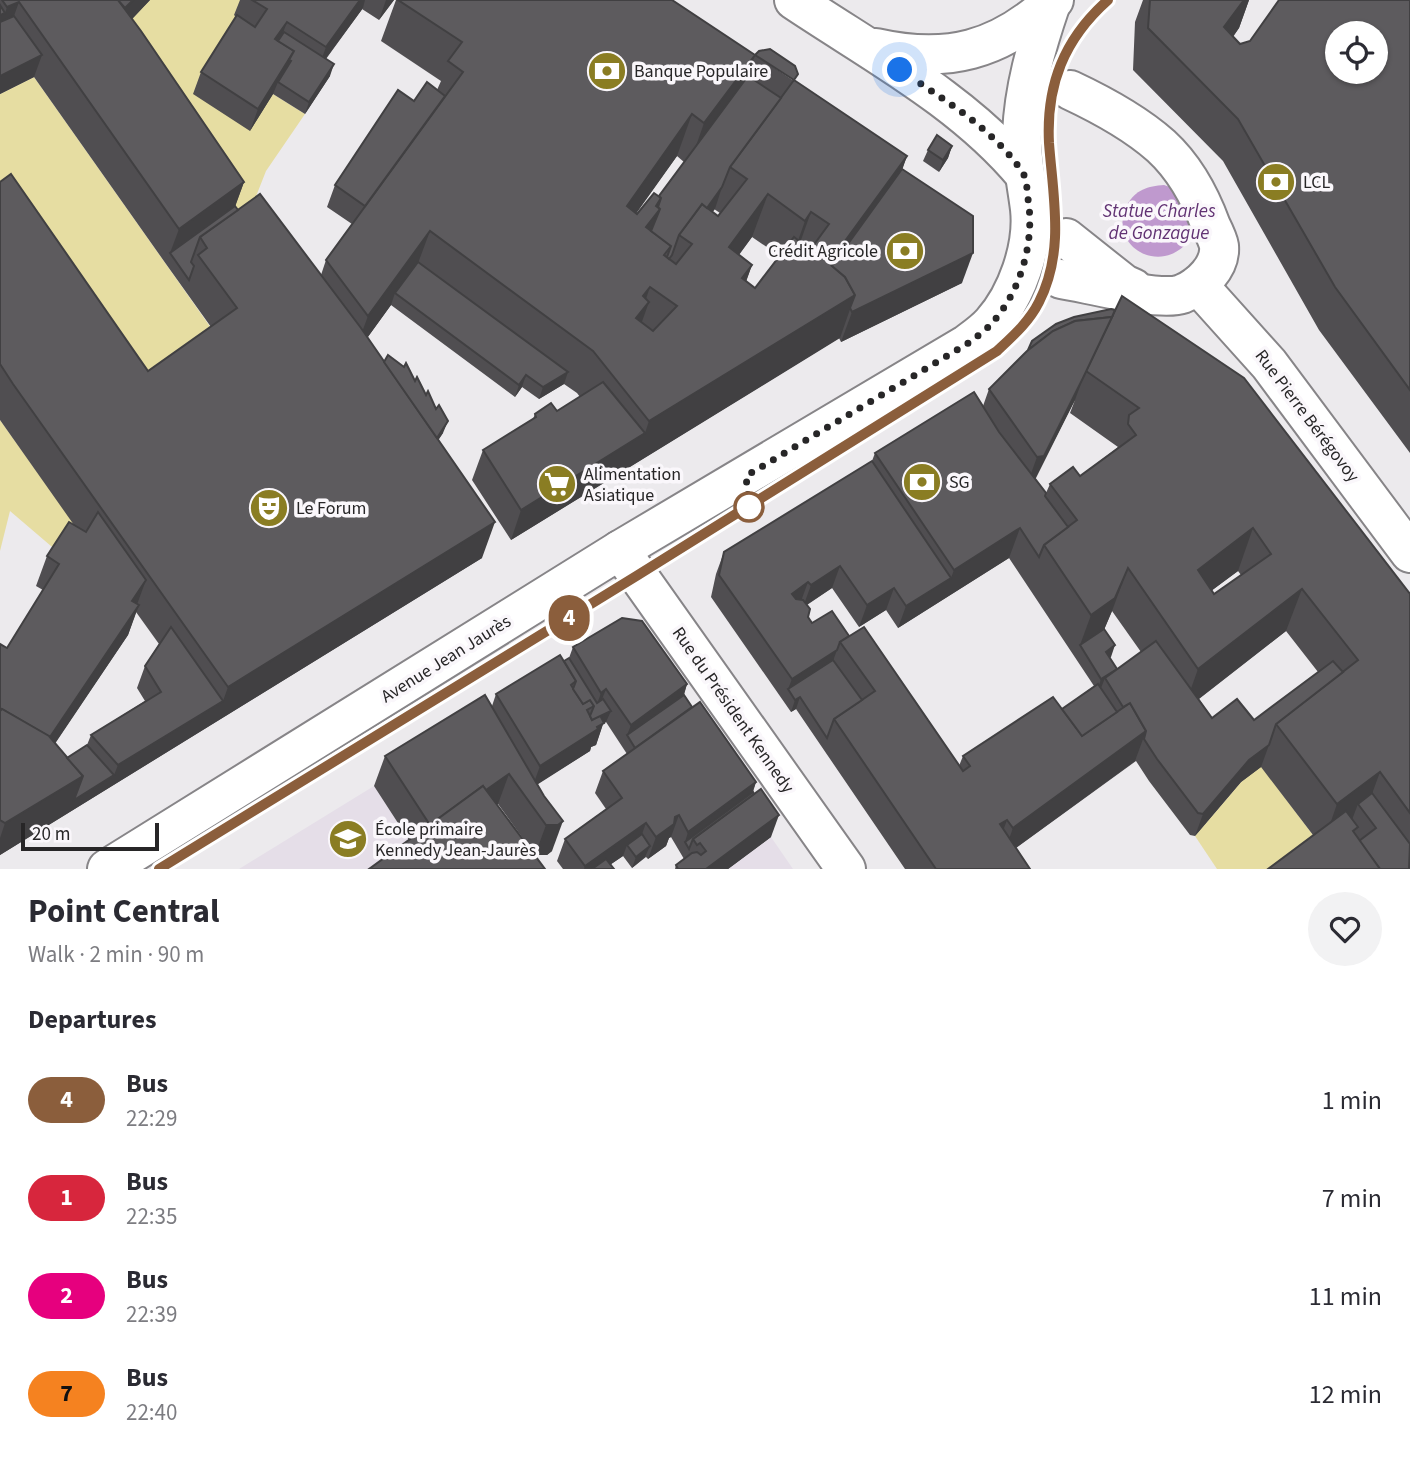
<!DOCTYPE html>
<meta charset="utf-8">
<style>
:root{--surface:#fff;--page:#f2f2f3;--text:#2b2b33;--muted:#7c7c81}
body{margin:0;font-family:"Source Sans 3",sans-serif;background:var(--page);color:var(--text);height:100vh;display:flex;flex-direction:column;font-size:26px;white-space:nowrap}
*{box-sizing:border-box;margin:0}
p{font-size:23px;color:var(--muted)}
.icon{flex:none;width:38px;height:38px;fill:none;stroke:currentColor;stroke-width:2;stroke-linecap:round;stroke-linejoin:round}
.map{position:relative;height:869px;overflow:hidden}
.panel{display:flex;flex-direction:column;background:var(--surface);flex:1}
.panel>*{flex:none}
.badge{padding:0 14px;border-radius:23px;font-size:24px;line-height:46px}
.tools{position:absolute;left:1325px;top:21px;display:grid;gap:14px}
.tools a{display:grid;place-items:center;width:63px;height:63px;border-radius:50%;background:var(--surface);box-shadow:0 2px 5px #0004;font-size:35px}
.scale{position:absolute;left:21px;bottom:18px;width:138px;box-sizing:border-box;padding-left:7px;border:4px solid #272627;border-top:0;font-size:19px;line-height:24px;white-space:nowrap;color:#272627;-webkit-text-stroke:5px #faf7fb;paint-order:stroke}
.you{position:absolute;width:35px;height:35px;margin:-18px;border:5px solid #fff;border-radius:50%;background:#1a73e8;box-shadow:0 0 0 10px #1a73e833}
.map>.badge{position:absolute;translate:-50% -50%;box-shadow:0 0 0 4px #fff}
h2{padding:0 28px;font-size:26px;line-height:63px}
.round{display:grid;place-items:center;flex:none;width:74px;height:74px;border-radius:37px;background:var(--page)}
.overview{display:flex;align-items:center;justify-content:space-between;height:119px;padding:0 28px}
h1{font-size:33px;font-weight:700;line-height:52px}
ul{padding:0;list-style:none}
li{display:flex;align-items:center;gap:21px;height:98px;padding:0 28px}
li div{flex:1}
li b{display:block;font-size:26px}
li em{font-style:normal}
li .badge{min-width:77px;font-weight:700;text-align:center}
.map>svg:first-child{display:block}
.built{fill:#e5dee8}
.green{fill:#e6dda2}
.water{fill:#bf99ce}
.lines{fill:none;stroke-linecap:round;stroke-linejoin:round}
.minor-casing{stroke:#878588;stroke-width:42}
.minor{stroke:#fff;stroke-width:38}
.wall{fill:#504e51;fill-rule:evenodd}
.shaded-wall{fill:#414042}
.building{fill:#5d5b5e;stroke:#414042;stroke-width:2;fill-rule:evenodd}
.line-casing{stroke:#fff;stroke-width:16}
.line{stroke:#8b5e3c;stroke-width:10}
.walk{stroke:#272627;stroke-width:7;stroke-dasharray:0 12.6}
.stop-dot{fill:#fff;stroke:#8b5e3c;stroke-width:3.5}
.labels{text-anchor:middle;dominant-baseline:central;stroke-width:7;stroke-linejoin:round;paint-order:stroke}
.poi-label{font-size:18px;fill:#272627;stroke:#faf7fb;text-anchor:start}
.street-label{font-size:18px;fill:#272627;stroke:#faf7fb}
.water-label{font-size:19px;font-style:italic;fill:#613273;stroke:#faf7fb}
</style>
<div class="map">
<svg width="1410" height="869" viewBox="0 0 1410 869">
<rect width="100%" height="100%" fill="#eceaed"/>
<!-- built -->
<g class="built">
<path d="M374 786 420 856 505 869H239Z"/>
<path d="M771 837 793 869H728Z"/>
</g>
<!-- green -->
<g class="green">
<path d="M150 0H247L259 31 273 94 305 114 266 171 253 204 231 218 123 28Z"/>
<path d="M34 77 211 328 135 407 0 213V94Z"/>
<path d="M0 420 87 542 58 552 10 511 0 551Z"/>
<path d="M1261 766 1322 847 1294 869H1217L1195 836 1241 782Z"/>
</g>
<!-- water -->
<path class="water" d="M1164 185 1176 189 1194 232C1169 281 1105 249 1127 205 1135 190 1148 186 1164 185Z"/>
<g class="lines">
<!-- minor casing -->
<g class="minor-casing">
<g id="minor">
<path d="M794 0C873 53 964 101 1025 175"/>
<path d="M876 48C947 64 999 51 1054 0"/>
<path d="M1066 238 1124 284 1133 288"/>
<path d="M1061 279C1087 283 1160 302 1182 294 1200 287 1221 267 1219 246 1218 240 1214 232 1211 226 1200 196 1185 168 1161 146 1134 122 1102 105 1070 90"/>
<path d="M1198 285 1269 364 1410 553"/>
<path d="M620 550 846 869"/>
<path d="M107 869 620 550 967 344C975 338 985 331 992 323 1017 295 1034 247 1030 209 1027 184 1021 159 1022 134 1024 88 1036 47 1051 3"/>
</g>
</g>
<!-- minor -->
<use href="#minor" class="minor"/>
</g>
<!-- wall -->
<g class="wall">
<path d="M0 0H150L132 19 244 182 235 206 238 210 321 275 326 260 352 224 327 207 335 185 414 101 437 90 441 81 381 41 396 0H672L907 156 902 169 962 283 841 342 839 338 511 540 472 480 483 450 533 419 535 414 557 411 580 397 577 393 564 384 539 399 522 387 515 397 391 305 367 338 384 362 443 433 438 440 482 558 0 855V644L7 648 43 590 36 586 47 556 74 525 0 420V182L148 371 211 327 166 264 34 77 0 94ZM677 156 684 162 659 196 637 214 636 213ZM714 209 720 213 718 216 712 212ZM752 237 780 256 755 288 746 281 752 265 739 255ZM136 612 159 644 145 666 137 688 145 701 91 735 87 745 67 758 55 743 128 635Z"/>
<path d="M240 0H394L379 20 362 9 363 8 326 59 330 76 305 114 273 94 250 131 193 94 201 72 236 17 234 15Z"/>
<path d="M1143 0H1249L1239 28 1233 37 1240 44 1410 0V453L1319 330 1223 161 1133 70 1135 22Z"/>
<path d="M952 146 948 158 939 172 923 161 928 150Z"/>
<path d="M1056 324 1410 594V869L1313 835 1261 767 1241 782 1195 836 1190 835 1149 781 1136 761 1016 848 1030 869H905L796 709 791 712 711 597 716 574 724 552 872 461 875 453 983 406 989 389ZM1075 400 1070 413 1118 447 1117 448 1080 476 1050 484 1046 493 1035 478ZM1009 558 1094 686 1062 709 963 756 959 766 849 636 812 623 808 617 807 605 832 588 859 627 886 610 898 628ZM1238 571 1241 575 1214 594 1212 590ZM1112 611 1141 652 1117 669 1109 658 1111 657 1104 630ZM1286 631 1318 672 1254 720 1212 718 1199 699Z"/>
<path d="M573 647 687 684 684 695 692 707 756 782 753 792 771 837 728 869H675L676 865 684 859 671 837 669 838 666 846 648 859 646 857 632 868 623 856 611 864 614 869H563L557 861 565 839 606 809 595 793 603 771 627 754 606 722 603 724 596 745 591 747 590 751 537 784 552 851 547 855H535L498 804 409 840 374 786 385 756 492 706 496 694 564 661 569 658Z"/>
</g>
<!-- shaded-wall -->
<g class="shaded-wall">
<path d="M133 0H150L117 35 121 12Z"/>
<path d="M360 0H365L363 8 318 69 326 47Z"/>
<path d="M386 0H394L379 20Z"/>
<path d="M1244 0H1249L1239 28 1208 70 1224 27Z"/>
<path d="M19 2 6 38 0 41V15L5 13 7 7Z"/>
<path d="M287 22 279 44 275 39Z"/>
<path d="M294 51 286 73 278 82 273 94 250 131 258 109Z"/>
<path d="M42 55 34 77 0 94V76Z"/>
<path d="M755 55 740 97 689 166 704 123Z"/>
<path d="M334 64 330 76 305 114 309 102Z"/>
<path d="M692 114 677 156 611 249 627 206Z"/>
<path d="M952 146 948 158 939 172 943 160Z"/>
<path d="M907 156 892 199 831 282 829 263Z"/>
<path d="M244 182 231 218 200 237 170 253 179 229Z"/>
<path d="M722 187 715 209 689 243 684 239Z"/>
<path d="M768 194 752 237 713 289 729 247Z"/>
<path d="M661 198 660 209 644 252 646 227 656 206Z"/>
<path d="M811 212 796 254 790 263 805 221Z"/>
<path d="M430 231 414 274 395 293 391 305 352 359 368 316Z"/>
<path d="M973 253 962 283 841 342 852 312Z"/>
<path d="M752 265 737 307 742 278Z"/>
<path d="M650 287 642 311 649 302 634 344 621 361 643 296Z"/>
<path d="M855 295 840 338 511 540 521 510 645 433 649 421Z"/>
<path d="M568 372 564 384 539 399 543 387Z"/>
<path d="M526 375 522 387 515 397 519 385Z"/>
<path d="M1083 378 1075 400 1036 478 1029 479 1037 457Z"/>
<path d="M448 421 443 433 420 468 424 457Z"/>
<path d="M495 522 482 558 0 855V838L5 823 83 776 114 775 118 765 223 701 228 687Z"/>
<path d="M1020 528 1009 558 898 628 906 606 951 578 954 570Z"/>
<path d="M1253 528 1238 571 1183 612 1198 570Z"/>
<path d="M840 566 832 588 803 607 811 585Z"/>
<path d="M1128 568 1112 611 1099 641 1080 645 1091 615Z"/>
<path d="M146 580 135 610 132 601Z"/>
<path d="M808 582 800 604 792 594Z"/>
<path d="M894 588 886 610 859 627 867 605Z"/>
<path d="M1302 589 1286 631 1183 711 1198 669Z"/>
<path d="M139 605 128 635 36 772 47 742Z"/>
<path d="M1115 645 1111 657 1101 664 1106 652Z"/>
<path d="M837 650 829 672 788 689 792 679Z"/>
<path d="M1117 669 1105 678 1101 688 1097 691 1101 679Z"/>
<path d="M687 684 680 706 627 735 631 725Z"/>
<path d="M606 689 598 710 593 715 601 693Z"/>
<path d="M800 697 796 709 791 712 795 700Z"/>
<path d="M611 711 606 722 603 724 596 745 591 747 590 751 532 788 540 766 593 721Z"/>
<path d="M1146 731 1135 761 1002 858 1013 828Z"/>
<path d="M1269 745 1261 767 1241 782 1195 836 1203 814 1249 760Z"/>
<path d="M1380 772 1365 813 1358 804 1350 825 1322 847 1337 804Z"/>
<path d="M509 774 498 804 420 857 431 827Z"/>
<path d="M756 782 748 804 685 842 688 832Z"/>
<path d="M679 815 671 837 669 838 666 846 648 859 656 837 675 817Z"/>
<path d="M779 815 771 837 728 869H706Z"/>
<path d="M1007 820 996 850 1000 824Z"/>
<path d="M563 821 552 851 547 855H535L546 825Z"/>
<path d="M646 823 638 845H627L623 856 604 869H584L585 866Z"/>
<path d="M650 846 645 857 632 868 636 857Z"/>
</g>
<!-- building -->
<g class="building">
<path d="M2 0H118L141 31 244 182 179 229 19 2 7 7Z"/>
<path d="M118 0H133L125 8Z"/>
<path d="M252 0H360L326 47 287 22 275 39 294 51 258 109 201 72 237 15 255 27 267 9Z"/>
<path d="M398 0H672L755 55 759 51 770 49 795 66 798 74 794 80 755 55 704 123 692 114 627 206 637 214 654 193 661 198 656 206 660 209 646 227 671 246 664 255 676 264 692 244 679 235 702 204 718 216 747 179 730 167 794 80 907 156 829 263 845 277 855 295 649 421 593 351 430 231 368 316 326 260 463 72 448 61 462 42ZM768 194 805 221 811 212 829 224 810 250 794 237 755 288 742 278 752 265 729 247ZM650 287 677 306 653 331 636 318 649 302 643 296Z"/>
<path d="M1150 0H1244L1224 27 1240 44 1250 41 1279 0H1410V390L1335 287 1238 119 1148 28ZM1337 33H1376V72H1337Z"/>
<path d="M0 5 5 13 0 15Z"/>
<path d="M14 16 42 55 0 76V22Z"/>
<path d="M284 32 334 64 309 102 278 82 291 61 289 60 294 51 278 41Z"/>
<path d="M748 76 781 98 730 167 722 187 707 208 702 204 679 235 672 255 669 259 667 257 671 246 651 231 660 209 658 207 661 198 659 196Z"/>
<path d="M427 82 445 96 365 206 335 185 398 90 414 101Z"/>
<path d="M937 135 952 146 943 160 928 150Z"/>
<path d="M902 169 973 216V253L852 312 850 308 855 295 845 277 832 266Z"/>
<path d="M11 174 148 371 237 308 198 255 207 248 200 237 260 194 361 328 495 522 228 687 13 384 0 364V182Z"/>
<path d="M235 206 238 210 200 237 191 262 194 266 189 280 170 253Z"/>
<path d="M418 262 568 372 543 387 526 375 519 385 395 293Z"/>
<path d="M1122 296 1244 378 1410 594V813L1380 772 1337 804 1276 724 1358 660 1302 589 1198 669 1128 568 1115 598 1091 615 1044 545 1077 520 1050 484 1073 467 1080 476 1136 435 1128 424 1129 415 1139 408 1086 371ZM1253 528 1271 554 1214 594 1198 570Z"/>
<path d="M1111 309 1115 310 1112 317 1075 321 1053 331 1028 350 1032 341 1056 324 1074 317Z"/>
<path d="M1112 317 1083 378 1044 456 1037 457 989 389 1027 351 1053 331 1075 321Z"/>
<path d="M388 355 404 367 406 363 415 381 417 377 426 395 428 391 436 409 439 405 448 421 437 438 384 362Z"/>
<path d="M603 382 645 433 521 510 483 450 536 417 535 414 551 403 557 411Z"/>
<path d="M974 392 999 432 1046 493 1045 496 1068 527 1044 545 1039 557 1020 528 954 570 875 453Z"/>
<path d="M872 461 951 578 906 606 894 588 867 605 840 566 811 585 808 582 792 594 796 599 803 600 810 609 808 617 812 623 832 611 849 636 840 642 837 650 792 679 719 575 724 552Z"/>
<path d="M98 512 146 580 132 601 139 605 50 737 2 709 0 711V644L7 648 59 564 47 556 69 522 86 532Z"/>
<path d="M622 618 642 621 687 684 631 725 606 689 601 693 573 647Z"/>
<path d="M171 627 223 701 118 765 91 735 161 692 145 666Z"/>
<path d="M864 627 963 771 970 766 963 756 1053 697 1082 736 1130 703 1146 731 1013 828 1007 820 1000 824 1030 869H936L834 719 875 691 840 642Z"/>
<path d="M1104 629 1115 645 1106 652 1117 669 1101 679 1080 645Z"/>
<path d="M1156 641 1212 718 1237 699 1254 720 1333 661 1343 672 1276 724 1269 745 1249 760 1203 814 1198 813 1157 759 1144 739 1146 731 1130 703 1123 707 1105 678Z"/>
<path d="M560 655 576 681 571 685 583 704 590 700 594 706 587 710 592 720 600 715 604 723 597 727 598 729 540 766 496 694Z"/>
<path d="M569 658 597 703 603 699 611 711 592 720 590 716 594 706 590 700 583 704 573 689 576 681 564 661Z"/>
<path d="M833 660 862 700 834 719 827 738 800 697 795 700 788 689Z"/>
<path d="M1098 684 1117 712 1082 736 1062 709Z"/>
<path d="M485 695 544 796 563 821 558 825H546L509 774 486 790 483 786 430 825 385 756Z"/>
<path d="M684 695 692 707 635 748 627 735Z"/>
<path d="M700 702 756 782 688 832 679 815 675 817 674 824 656 837 646 823 585 866 565 839 622 798 603 771Z"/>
<path d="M2 709 49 736 83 776 5 823 0 820V711Z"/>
<path d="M87 745 114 775 74 800 83 776 67 758Z"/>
<path d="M483 786 545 869H369Z"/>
<path d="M761 789 779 815 706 869H678L676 865 692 853 697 852 701 855 706 851 700 843 697 845 693 839Z"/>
<path d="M753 792 754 794 693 839 689 849 685 842Z"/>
<path d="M1372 793 1410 844 1409 869H1380L1359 841 1376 828 1358 804Z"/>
<path d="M1346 811 1358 827 1353 831 1380 869H1268Z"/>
<path d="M642 834 650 846 636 857 627 845Z"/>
<path d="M606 859 614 869H592Z"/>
</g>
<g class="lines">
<!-- line casing -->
<g class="line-casing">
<path id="line" d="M159 869 638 575 997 351C1013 336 1029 322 1039 302 1065 251 1053 197 1049 143 1046 85 1064 39 1108 0"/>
</g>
<!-- line -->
<use href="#line" class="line"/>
<!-- walk -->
<path class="walk" d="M749 507 746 476 967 344C975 338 985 331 992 323 1021 291 1035 241 1028 199 1027 191 1027 180 1023 173 994 129 943 99 900 70"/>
</g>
<!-- icons -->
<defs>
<g id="bank-disc" transform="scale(2.0125)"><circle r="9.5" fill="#8a7d23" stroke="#faf7fb"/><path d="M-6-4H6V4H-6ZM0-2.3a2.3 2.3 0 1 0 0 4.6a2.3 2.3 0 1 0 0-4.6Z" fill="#fff"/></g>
<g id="supermarket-disc" transform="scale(2.0125)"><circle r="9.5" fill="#8a7d23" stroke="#faf7fb"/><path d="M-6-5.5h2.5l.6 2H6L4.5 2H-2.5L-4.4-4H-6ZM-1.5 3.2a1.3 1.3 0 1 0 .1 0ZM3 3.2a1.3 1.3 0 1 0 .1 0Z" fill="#fff"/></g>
<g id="theatre-disc" transform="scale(2.0125)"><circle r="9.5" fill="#8a7d23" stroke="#faf7fb"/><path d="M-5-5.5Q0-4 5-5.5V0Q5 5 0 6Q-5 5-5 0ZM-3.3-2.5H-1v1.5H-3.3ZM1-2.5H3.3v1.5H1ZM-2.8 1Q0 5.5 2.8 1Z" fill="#fff"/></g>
<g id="school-disc" transform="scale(2.0125)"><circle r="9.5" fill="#8a7d23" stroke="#faf7fb"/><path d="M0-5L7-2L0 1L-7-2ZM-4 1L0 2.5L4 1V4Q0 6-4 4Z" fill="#fff"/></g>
</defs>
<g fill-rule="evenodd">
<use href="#bank-disc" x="607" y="71"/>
<use href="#bank-disc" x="1276" y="182"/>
<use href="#bank-disc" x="905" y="251"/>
<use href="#bank-disc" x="922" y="482"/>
<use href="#supermarket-disc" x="557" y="484"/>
<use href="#theatre-disc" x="269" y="508"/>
<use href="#school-disc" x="348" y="839"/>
</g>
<!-- markers -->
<circle class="stop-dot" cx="749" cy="507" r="14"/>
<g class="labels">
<!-- poi labels -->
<g class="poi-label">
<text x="634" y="71">Banque Populaire</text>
<text x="1303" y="182">LCL</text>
<text x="878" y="251" text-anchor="end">Crédit Agricole</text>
<text x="584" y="474">Alimentation<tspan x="584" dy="21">Asiatique</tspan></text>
<text x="949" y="482">SG</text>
<text x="296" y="508">Le Forum</text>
<text x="375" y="829">École primaire<tspan x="375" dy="21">Kennedy Jean-Jaurès</tspan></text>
</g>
<!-- street labels -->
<g class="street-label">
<text transform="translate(1307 416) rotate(53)">Rue Pierre Bérégovoy</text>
<text transform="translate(446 659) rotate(-32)">Avenue Jean Jaurès</text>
<text transform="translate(733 710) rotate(55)">Rue du Président Kennedy</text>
</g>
<!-- water labels -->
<g class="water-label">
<text x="1159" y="211">Statue Charles<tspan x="1159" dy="22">de Gonzague</tspan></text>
</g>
</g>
</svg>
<div class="tools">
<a><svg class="icon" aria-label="locate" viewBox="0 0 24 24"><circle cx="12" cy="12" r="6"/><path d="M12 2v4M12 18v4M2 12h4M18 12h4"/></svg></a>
</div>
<div class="scale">20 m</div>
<div class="you" style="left:900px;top:70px"></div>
<b class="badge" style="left:569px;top:618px;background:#8b5e3c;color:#fff">4</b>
</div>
<section class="panel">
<div class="overview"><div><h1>Point Central</h1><p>Walk · 2 min · 90 m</p></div><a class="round"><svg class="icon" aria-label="heart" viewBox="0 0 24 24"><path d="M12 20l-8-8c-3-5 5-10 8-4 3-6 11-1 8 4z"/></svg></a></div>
<h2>Departures</h2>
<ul>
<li><span class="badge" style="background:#8b5e3c;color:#fff">4</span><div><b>Bus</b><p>22:29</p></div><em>1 min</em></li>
<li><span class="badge" style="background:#d7263d;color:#fff">1</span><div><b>Bus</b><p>22:35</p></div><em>7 min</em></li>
<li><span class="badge" style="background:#e6007e;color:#fff">2</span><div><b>Bus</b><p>22:39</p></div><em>11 min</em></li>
<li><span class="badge" style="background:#f58220;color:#111">7</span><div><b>Bus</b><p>22:40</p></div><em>12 min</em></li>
</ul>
</section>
